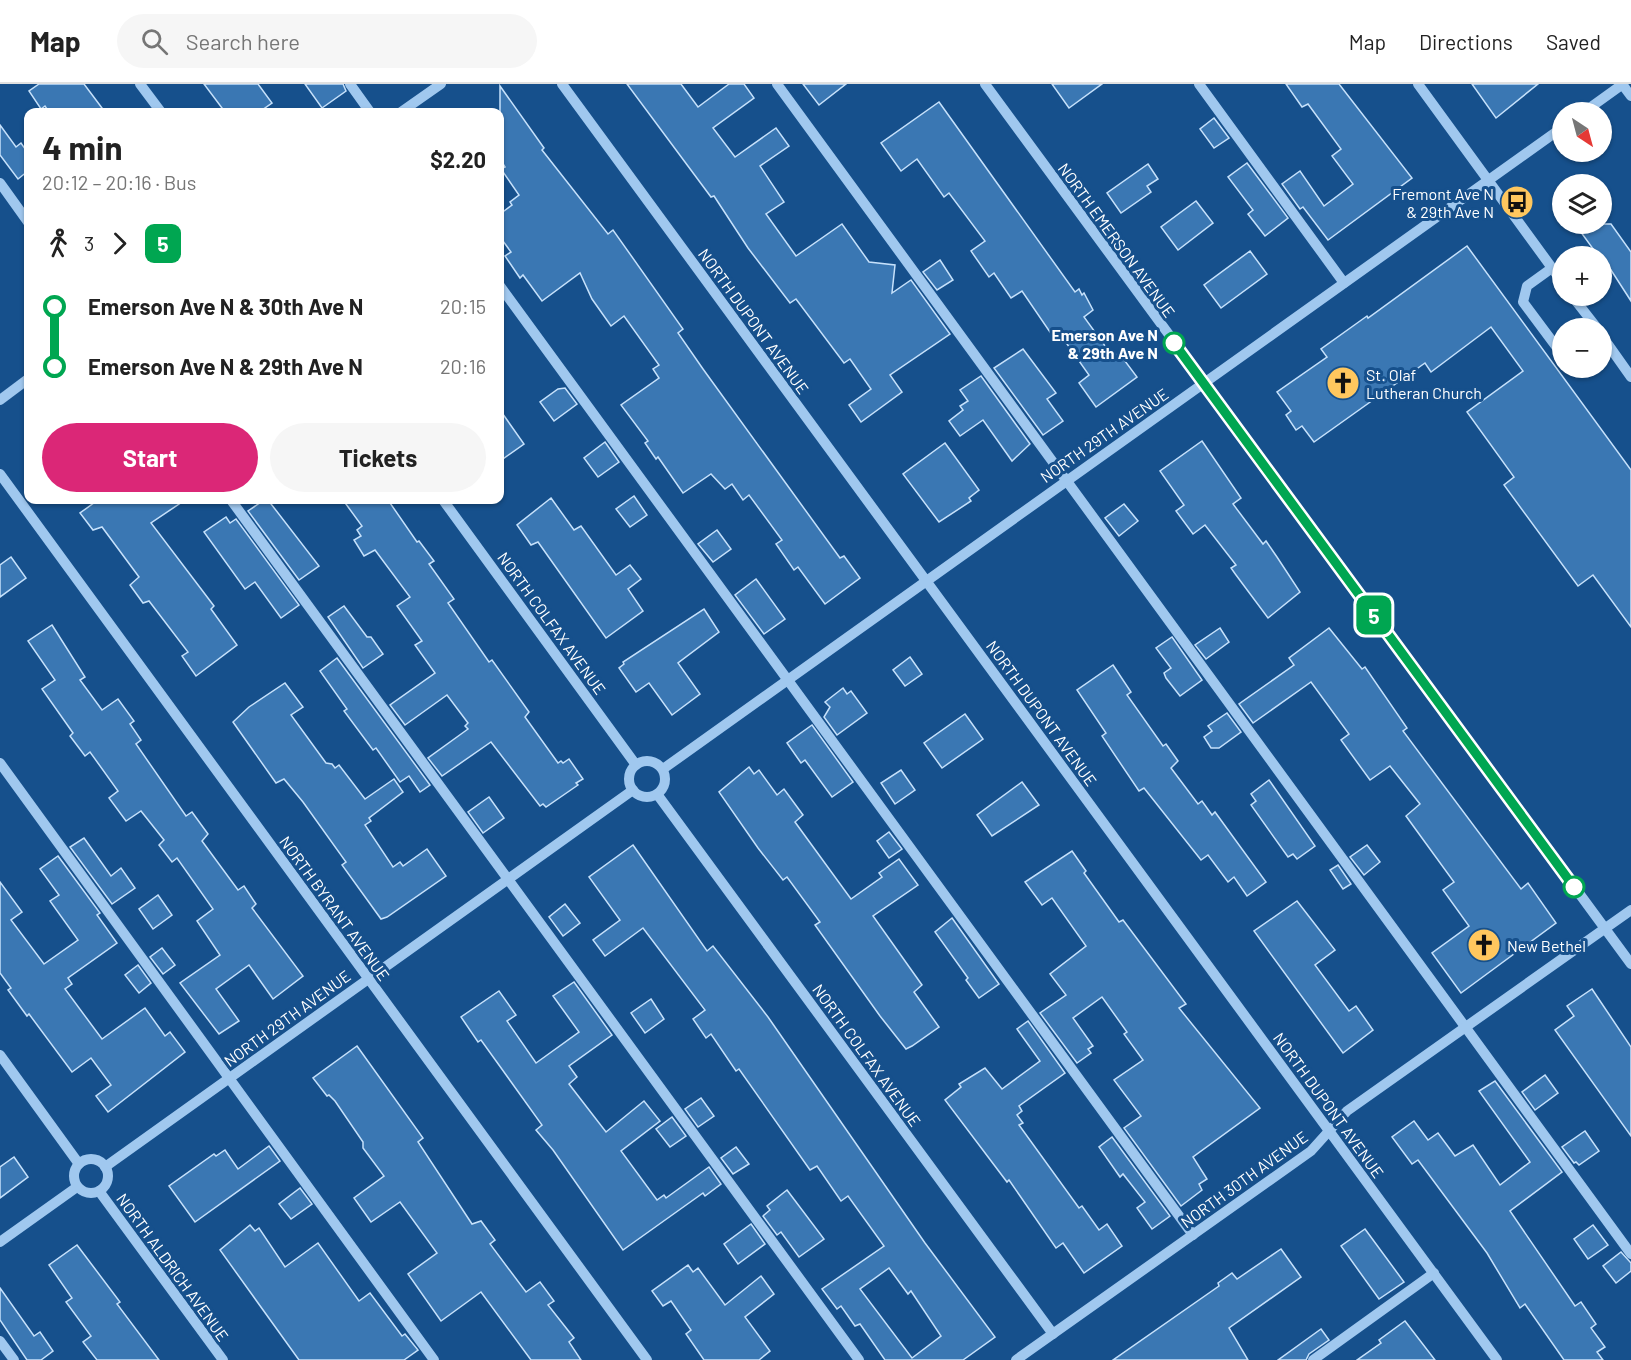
<!DOCTYPE html>
<meta charset="utf-8">
<style>
:root{--surface:#fff;--page:#f6f6f6;--text:#222;--muted:#767676;--line:#e0e0e0;--accent:#db2777}
body{margin:0;font-family:Barlow,sans-serif;background:var(--page);color:var(--text);height:100vh;display:flex;flex-direction:column;font-size:22px;white-space:nowrap}
*{box-sizing:border-box;margin:0}
p{font-size:20px;color:var(--muted)}
.icon{flex:none;width:33px;height:33px;fill:none;stroke:currentColor;stroke-width:2;stroke-linecap:round;stroke-linejoin:round}
.map{position:relative;flex:1;overflow:hidden}
.side{position:absolute;left:24px;top:24px;width:480px;height:396px;display:flex;flex-direction:column;background:var(--surface);border-radius:12px;box-shadow:0 2px 4px #0004}
.side>*{flex:none}
.badge{padding:0 12px;border-radius:9px;font-size:21px;line-height:39px}
.needle{width:39px;rotate:144deg}
.tools{position:absolute;left:1552px;top:18px;display:grid;gap:12px}
.tools a{display:grid;place-items:center;width:60px;height:60px;border-radius:50%;background:var(--surface);box-shadow:0 2px 4px #0004;font-size:30px}
.map>.badge{position:absolute;translate:-50% -50%;box-shadow:0 0 0 3px #fff}
.legs{display:flex;align-items:center;gap:9px;height:66px;padding:0 18px;font-size:20px}
.legs p{margin-inline-start:auto}
.summary{display:flex;align-items:center;justify-content:space-between;height:102px;padding:0 18px}
h1{font-size:33px;font-weight:700;line-height:45px}
.cta{display:flex;gap:12px;margin-top:auto;padding:12px 18px}
.cta a{flex:1;height:69px;border-radius:36px;background:var(--accent);color:#fff;font-size:24px;font-weight:700;line-height:69px;text-align:center}
.cta a+a{background:var(--page);color:var(--text)}
ul{padding:0 18px;list-style:none}
li{display:flex;align-items:center;gap:21px;height:60px;font-size:22px}
li i{display:grid;place-items:center;width:9px;height:100%;margin:0 8px;background:currentColor}
li i::after{content:'';width:15px;height:15px;margin:-8px;border:4px solid;border-radius:50%;background:var(--surface)}
li p{margin-inline-start:auto}
li:first-child i{background:linear-gradient(#0000 50%,currentColor 0)}
li:last-child i{background:linear-gradient(currentColor 50%,#0000 0)}
header{display:flex;align-items:center;gap:36px;box-sizing:border-box;height:84px;padding:0 30px;background:var(--surface);border-bottom:2px solid var(--line)}
header strong{font-size:28px}
nav{display:flex;gap:33px;margin-inline-start:auto;font-size:21px}
.search{width:420px;height:54px;background:var(--page);display:flex;align-items:center;gap:15px;box-sizing:border-box;padding:0 21px;border-radius:33px;color:var(--muted);font-size:22px}
.map>svg:first-child{display:block}
.building{fill:#3a77b3;stroke:#c6e1fb;stroke-width:1.5;fill-rule:evenodd}
.lines{fill:none;stroke-linecap:round;stroke-linejoin:round}
.minor{stroke:#a0c8ef;stroke-width:10}
.line-1-casing{stroke:#fff;stroke-width:14}
.line-1{stroke:#00a651;stroke-width:9}
.stop-1-dot{fill:#fff;stroke:#00a651;stroke-width:3}
.labels{text-anchor:middle;dominant-baseline:central;stroke-width:6;stroke-linejoin:round;paint-order:stroke}
.poi-label{font-size:16px;fill:#fff;stroke:#16508c;text-anchor:start}
.street-label{font-size:16px;fill:#fff;stroke:#16508c}
.stop-label{font-size:16px;font-weight:bold;fill:#fff;stroke:#16508c;text-anchor:end}
</style>
<header>
<strong>Map</strong>
<div class="search"><svg class="icon" aria-label="search" viewBox="0 0 24 24"><circle cx="10" cy="10" r="6"/><path d="M15 15l6 6"/></svg>Search here</div>
<nav><a>Map</a><a>Directions</a><a>Saved</a></nav>
</header>
<div class="map">
<svg width="1631" height="1276" viewBox="0 0 1631 1276">
<rect width="100%" height="100%" fill="#16508c"/>
<!-- building -->
<g class="building">
<path d="M39 0H84L105 28H49L45 22 41 25 29 7Z"/>
<path d="M204 0H258L272 19 259 28H225Z"/>
<path d="M305 0H343L346 7 322 24Z"/>
<path d="M627 0H681L698 23 729 0H744L754 14 713 44 735 73 776 44 789 62 760 82 784 118 766 130 796 172 842 140 869 178 895 181 892 209 911 196 950 250 890 291 902 308 861 338 849 321 871 305 850 275 844 279 796 215 790 219 748 164 714 112 711 113Z"/>
<path d="M803 0H846L819 21Z"/>
<path d="M1052 0H1102L1069 24Z"/>
<path d="M1286 0H1339L1412 94 1328 156 1303 123 1300 125 1282 100 1300 87 1324 122 1353 100 1332 72 1341 65 1308 20 1302 23Z"/>
<path d="M1472 0H1538L1496 34Z"/>
<path d="M500 2 544 64 542 66 608 150 613 146 683 245 678 249 703 285 840 474 844 472 860 494 825 520 798 483 794 486 776 460 782 456 749 411 743 416 732 400 725 405 711 390 683 409 658 373 656 375 645 359 648 357 621 321 659 294 653 285 659 281 624 232 611 242 592 215 580 189 542 217 523 191 520 194 505 172 511 168 500 153V130L512 121 510 118 519 111 501 85 505 83 500 75Z"/>
<path d="M939 18 1075 208 1079 205 1082 211 1084 209 1093 226 1084 233 1113 273 1119 269 1137 293 1096 323 1079 299 1089 291 1060 250 1054 254 1022 207 1011 214 994 189 989 193 971 167 985 157 949 109 944 113 917 75 901 87 881 59Z"/>
<path d="M1214 34 1229 54 1214 64 1200 45Z"/>
<path d="M0 41 16 63 21 59 28 69V87L18 95 0 71Z"/>
<path d="M1247 79 1288 134 1265 152 1248 130 1253 126 1228 93Z"/>
<path d="M1148 80 1158 95 1147 102 1151 108 1121 129 1107 109Z"/>
<path d="M1196 117 1213 139 1178 166 1161 143Z"/>
<path d="M1575 140H1611L1631 168V217L1602 172 1596 169Z"/>
<path d="M1467 162 1631 386V543L1593 491 1578 502 1504 401 1514 393 1467 328 1523 287 1491 243 1431 288 1425 279 1314 358 1302 342 1296 346 1286 331 1291 327 1277 308 1327 273 1321 265 1367 232 1368 234Z"/>
<path d="M1250 167 1267 190 1221 224 1204 201Z"/>
<path d="M940 176 953 196 937 206 923 188Z"/>
<path d="M1023 265 1056 309 1047 315 1063 337 1043 351 994 284Z"/>
<path d="M981 292 1030 360 1012 377 983 336 960 352 949 337 963 326 960 322 968 317 960 306Z"/>
<path d="M565 304 577 320 554 337 540 318 558 305Z"/>
<path d="M500 326 524 360 500 377Z"/>
<path d="M1202 357 1241 414 1233 420 1263 460 1266 457 1277 473 1300 508 1268 534 1236 491 1231 484 1236 481 1205 441 1193 450 1176 427 1184 421 1160 387Z"/>
<path d="M605 358 619 378 598 393 584 374Z"/>
<path d="M945 359 979 406 969 414 971 417 939 438 903 390Z"/>
<path d="M634 412 647 431 630 443 616 425Z"/>
<path d="M551 414 574 446 581 442 616 491 630 481 641 495 628 505 643 527 606 554 538 458 531 461 517 441Z"/>
<path d="M98 416H185L151 439 214 522 211 525 237 561 196 592 182 572 188 568 149 517 143 519 130 501 139 493 102 443 93 446 80 429Z"/>
<path d="M264 416H268L319 482 299 496 248 427Z"/>
<path d="M343 416H388L417 458 419 457 434 477 429 480 454 515 448 519 489 578 492 576 529 628 525 633 558 679 561 677 563 679 569 675 583 695 576 699 578 701 546 723 543 720 540 722 491 658 442 692 428 674 468 645 465 642 468 639 447 611 405 641 390 621 435 589 415 561 422 557 397 522 410 513 375 466 364 472 354 456 361 452 357 446 362 442Z"/>
<path d="M1124 420 1138 437 1119 452 1105 434Z"/>
<path d="M226 433 230 439 236 435 299 521 281 534 255 498 245 505 204 448Z"/>
<path d="M717 446 731 465 713 478 698 460Z"/>
<path d="M11 473 26 494 0 513V481Z"/>
<path d="M756 495 785 535 764 550 735 511Z"/>
<path d="M344 522 367 553H371L383 570 363 584 328 533Z"/>
<path d="M704 525 719 548 678 579 700 610 672 631 649 599 636 608 619 584 624 580 623 578Z"/>
<path d="M52 541 85 593 80 596 102 626 118 615 134 637 130 640 141 656 136 660 186 732 192 728 208 750 202 757 238 806 244 802 256 820 252 824 303 892 273 915 249 881 216 905 239 937 219 950 180 899 220 871 197 837 213 825 177 774 172 778 159 761 164 756 141 727 126 737 109 714 118 707 90 668 85 672 70 652 73 649 42 605 55 596 28 557Z"/>
<path d="M1220 544 1229 558 1206 575 1195 561Z"/>
<path d="M1329 544 1362 585 1365 583 1407 644 1403 647 1521 805 1528 799 1556 839 1461 909 1432 869 1469 842 1443 806 1454 798 1406 732 1420 720 1390 682 1370 696 1341 656 1349 650 1311 598 1253 639 1239 620 1294 581 1289 574Z"/>
<path d="M1172 553 1202 596 1180 612 1166 594 1164 589 1171 584 1156 564Z"/>
<path d="M910 573 922 590 905 602 893 586Z"/>
<path d="M337 574 430 701 420 708 409 692 400 698 376 664 373 666 344 627 347 625 320 587Z"/>
<path d="M1113 581 1131 608 1127 611 1163 662 1166 660 1178 677 1171 684 1198 720 1202 717 1212 731 1215 728 1266 798 1247 812 1234 793 1228 798 1208 771 1201 776 1144 704 1139 707 1102 652 1106 649 1077 606Z"/>
<path d="M285 599 303 623 291 631 326 679 332 680 335 684 339 681 365 715 394 695 403 708 369 734 371 737 365 741 393 783 400 778 403 782 427 765 446 792 387 833 381 835 342 781 346 778 303 718 284 695 276 699 233 638 249 623Z"/>
<path d="M843 604 847 610 851 607 867 629 837 651 824 633 830 623 825 618Z"/>
<path d="M1227 629 1241 648 1219 664H1211L1204 653 1212 647 1208 642Z"/>
<path d="M965 630 983 655 942 684 924 659Z"/>
<path d="M812 641 853 698 832 713 805 676 801 679 787 659Z"/>
<path d="M749 683 754 690 759 686 777 711 784 705 803 731 795 738 851 815 882 793 879 789 899 775 918 801 873 832 922 901 914 908 939 943 912 962 906 965 880 932 815 841 820 838 787 793 783 796 758 764 719 708Z"/>
<path d="M901 686 915 706 895 720 881 699Z"/>
<path d="M1269 696 1315 762 1297 775 1293 770 1288 773 1251 721 1256 717 1251 710Z"/>
<path d="M1022 698 1039 721 992 752 977 731Z"/>
<path d="M489 713 504 734 483 749 468 728Z"/>
<path d="M889 748 902 765 889 774 877 757Z"/>
<path d="M84 754 111 792 121 784 135 804 112 820 70 763Z"/>
<path d="M633 761 707 867 713 862 768 933 925 1159 995 1253 963 1276H885L860 1240 855 1242 841 1222 837 1225 822 1205 884 1162 848 1112 841 1117 817 1082 810 1086 739 985 736 987 711 950 706 954 693 935 705 926 643 844 605 872 593 856 620 836 589 793ZM889 1184 908 1210 911 1207 941 1252 912 1274 860 1205Z"/>
<path d="M1367 761 1380 778 1364 791 1350 773Z"/>
<path d="M1072 767 1086 787 1084 789 1119 838 1123 836 1186 920 1179 924 1260 1024 1193 1073 1207 1095 1199 1100 1202 1106 1181 1122 1124 1044 1141 1032 1114 996 1143 976 1124 950 1127 948 1102 913 1073 934 1093 962 1088 965 1091 969 1077 979 1040 929 1066 911 1050 890 1086 862 1052 814 1042 821 1025 798Z"/>
<path d="M58 772 100 829 97 831 117 859 68 894 72 900 65 905 102 955 145 924 165 952 170 948 185 968 108 1028 96 1012 111 1001 91 974 72 988 29 930 27 932 8 906 11 904 0 889V798L22 828 11 836 44 880 78 856 50 817 59 811 40 785Z"/>
<path d="M1338 781 1351 800 1343 805 1330 786Z"/>
<path d="M158 811 172 831 153 845 139 825Z"/>
<path d="M1297 817 1335 866 1315 881 1349 927 1356 922 1373 946 1343 969 1254 847Z"/>
<path d="M565 820 580 839 563 852 549 833Z"/>
<path d="M952 834 999 900 979 914 966 896 968 894 935 848Z"/>
<path d="M162 864 175 881 163 890 150 873Z"/>
<path d="M138 881 151 899 139 909 125 891Z"/>
<path d="M574 898 612 951 569 982 577 993 569 1000 606 1048 644 1017 660 1037 621 1067 657 1116 664 1111 666 1114 709 1083 721 1100 705 1112 703 1109 623 1166 553 1066 536 1046 542 1041 481 956 478 958 461 933 499 907 516 931 507 937 536 979 579 948 553 912Z"/>
<path d="M1592 905 1631 963V1052L1555 946 1574 932 1567 922Z"/>
<path d="M651 915 664 935 645 949 631 929Z"/>
<path d="M1028 937 1065 989 1019 1022 1022 1027 1017 1031 1023 1039 1019 1041 1079 1124 1082 1122 1099 1146 1107 1140 1122 1162 1084 1189 1063 1159 1056 1164 1009 1096 1007 1098 945 1016 961 1003 959 1000 985 984 1002 1005 1040 977 1017 945Z"/>
<path d="M357 962 423 1054 418 1058 472 1140 481 1137 495 1156 490 1160 526 1208 540 1198 554 1217 548 1221 574 1254 569 1258 581 1276H531L481 1208 441 1237 408 1190 437 1169 400 1118 371 1138 354 1114 384 1092 363 1064V1058L335 1017 329 1011 327 1012 313 994Z"/>
<path d="M1545 991 1558 1009 1535 1026 1522 1008Z"/>
<path d="M1495 997 1562 1088 1510 1127 1575 1222 1581 1218 1596 1240 1591 1244 1605 1263 1597 1268 1603 1276H1564L1525 1220 1520 1224 1487 1169 1418 1076 1412 1080 1392 1053 1414 1037 1428 1056 1438 1049 1455 1072 1473 1061 1500 1101 1530 1078 1479 1007Z"/>
<path d="M701 1014 714 1032 698 1043 685 1025Z"/>
<path d="M672 1033 686 1052 670 1063 656 1045Z"/>
<path d="M1585 1047 1599 1067 1579 1081 1576 1078 1574 1079 1562 1063Z"/>
<path d="M1112 1053 1170 1132 1152 1145 1137 1124 1145 1118 1123 1090 1120 1093 1099 1063Z"/>
<path d="M269 1062 280 1077 195 1138 169 1102 214 1070 216 1072 225 1066 238 1085Z"/>
<path d="M736 1063 749 1080 733 1090 721 1074Z"/>
<path d="M14 1073 28 1093 0 1114V1083Z"/>
<path d="M300 1104 312 1120 291 1135 279 1120Z"/>
<path d="M787 1106 824 1155 799 1173 781 1148 777 1151 763 1132 770 1126 767 1122Z"/>
<path d="M751 1140 765 1160 738 1180 724 1160Z"/>
<path d="M250 1141 255 1147 259 1144 285 1183 318 1159 359 1217 370 1209 402 1252 405 1250 418 1266 404 1276H299L220 1166Z"/>
<path d="M1593 1141 1608 1161 1588 1175 1574 1155Z"/>
<path d="M1365 1145 1404 1198 1379 1215 1341 1162Z"/>
<path d="M77 1161 120 1218 117 1220 159 1276H97L83 1258 91 1252 66 1218 72 1214 49 1181Z"/>
<path d="M1281 1165 1301 1193 1229 1244 1248 1276H1113L1219 1202 1218 1199 1232 1189 1237 1195Z"/>
<path d="M1621 1168 1631 1179V1187L1616 1199 1603 1182Z"/>
<path d="M688 1181 693 1188 698 1184 725 1221 761 1192 774 1210 745 1233 770 1267 759 1276H704L686 1250 691 1246 671 1217 663 1222 652 1207Z"/>
<path d="M0 1204 34 1252 40 1248 53 1267 41 1276H27L0 1236Z"/>
<path d="M1405 1237 1435 1276H1357L1381 1259 1379 1256Z"/>
<path d="M1321 1245 1329 1256 1309 1270 1306 1276H1278Z"/>
</g>
<g class="lines">
<!-- minor -->
<g class="minor">
<path d="M140 0 161 28"/>
<path d="M350 0 370 28"/>
<path d="M562 0 1497 1276"/>
<path d="M777 0 1631 1170"/>
<path d="M985 0 1631 880"/>
<path d="M1199 0 1344 199"/>
<path d="M1418 0 1563 199"/>
<path d="M1622 0 1631 12"/>
<path d="M401 28 441 0"/>
<path d="M1584 28 1623 0"/>
<path d="M0 99 28 138"/>
<path d="M1552 184 1527 202 1523 218 1558 265 1563 266"/>
<path d="M500 202 1193 1151"/>
<path d="M1572 212 1597 244"/>
<path d="M1602 252 1631 293"/>
<path d="M0 316 28 295"/>
<path d="M0 390 647 1276"/>
<path d="M231 416 859 1276"/>
<path d="M443 416 636 681"/>
<circle cx="647" cy="695" r="18"/>
<path d="M0 679 434 1276"/>
<path d="M663 685 1563 43"/>
<path d="M657 710 1053 1250"/>
<path d="M0 971 79 1080"/>
<circle cx="91" cy="1092" r="17"/>
<path d="M105 1083 633 706"/>
<path d="M99 1107 223 1276"/>
<path d="M0 1158 77 1103"/>
<path d="M0 1257 14 1276"/>
<path d="M1016 1276 1311 1067 1347 1027 1631 826"/>
<path d="M1313 1276 1434 1189"/>
</g>
</g>
<g class="lines">
<!-- line-1 casing -->
<g class="line-1-casing">
<path id="line-1" d="M1174 259 1574 803"/>
</g>
<!-- line-1 -->
<use href="#line-1" class="line-1"/>
</g>
<!-- icons -->
<defs>
<g id="bus-disc" transform="scale(1.725)"><circle r="9.5" fill="#ffc75e" stroke="#16508c"/><path d="M-5-6H5V4H4V6H2V4H-2V6H-4V4H-5ZM-3.5-4V0h7V-4ZM-3.5 1.2v1.5H-2V1.2ZM2 1.2v1.5H3.5V1.2Z" fill="#111"/></g>
<g id="church-disc" transform="scale(1.725)"><circle r="9.5" fill="#ffc75e" stroke="#16508c"/><path d="M-1.2-6h2.4v3.5h3.3v2.4h-3.3V6h-2.4V-.1h-3.3v-2.4h3.3Z" fill="#111"/></g>
</defs>
<g fill-rule="evenodd">
<use href="#bus-disc" x="1517" y="118"/>
<use href="#church-disc" x="1343" y="299"/>
<use href="#church-disc" x="1484" y="861"/>
</g>
<!-- markers -->
<g class="stop-1-dot">
<circle cx="1174" cy="259" r="10"/>
<circle cx="1574" cy="803" r="10"/>
</g>
<g class="labels">
<!-- poi labels -->
<g class="poi-label">
<text x="1494" y="109" text-anchor="end">Fremont Ave N<tspan x="1494" dy="18">&amp; 29th Ave N</tspan></text>
<text x="1366" y="290">St. Olaf<tspan x="1366" dy="18">Lutheran Church</tspan></text>
<text x="1507" y="861">New Bethel</text>
</g>
<!-- street labels -->
<g class="street-label">
<text transform="translate(1117 156) rotate(54)">NORTH EMERSON AVENUE</text>
<text transform="translate(754 237) rotate(54)">NORTH DUPONT AVENUE</text>
<text transform="translate(1104 351) rotate(-35)">NORTH 29TH AVENUE</text>
<text transform="translate(552 539) rotate(54)">NORTH COLFAX AVENUE</text>
<text transform="translate(1042 629) rotate(54)">NORTH DUPONT AVENUE</text>
<text transform="translate(335 824) rotate(54)">NORTH BYRANT AVENUE</text>
<text transform="translate(287 934) rotate(-36)">NORTH 29TH AVENUE</text>
<text transform="translate(867 971) rotate(54)">NORTH COLFAX AVENUE</text>
<text transform="translate(1329 1021) rotate(54)">NORTH DUPONT AVENUE</text>
<text transform="translate(1244 1095) rotate(-36)">NORTH 30TH AVENUE</text>
<text transform="translate(173 1183) rotate(54)">NORTH ALDRICH AVENUE</text>
</g>
<!-- stop labels -->
<g class="stop-label">
<text x="1158" y="250">Emerson Ave N<tspan x="1158" dy="18">&amp; 29th Ave N</tspan></text>
</g>
</g>
</svg>
<div class="tools">
<a><svg class="needle" viewBox="-14 -14 28 28"><path d="M0-13l5 13h-10z" fill="#e53935"/><path d="M0 13l5-13h-10z" fill="#767676"/></svg></a>
<a><svg class="icon" aria-label="layers" viewBox="0 0 24 24"><path d="M12 4l9 5-9 5-9-5zM3 14l9 5 9-5"/></svg></a>
<a>+</a>
<a>−</a>
</div>
<b class="badge" style="left:1374px;top:531px;background:#00a651;color:#fff">5</b>
<section class="side">
<div class="summary"><div><h1>4 min</h1><p>20:12 – 20:16 · Bus</p></div><b>$2.20</b></div>
<div class="legs"><svg class="icon" aria-label="walk" viewBox="0 0 24 24"><circle cx="13" cy="4" r="2"/><path d="M13 8l-2 6 4 7M11 14l-3 7M7 12l3-4h3l4 4"/></svg>3<svg class="icon" aria-label="forward" viewBox="0 0 24 24"><path d="M9 5l7 7-7 7"/></svg><b class="badge" style="background:#00a651;color:#fff">5</b></div>
<ul>
<li><i style="color:#00a651"></i><b>Emerson Ave N &amp; 30th Ave N</b><p>20:15</p></li>
<li><i style="color:#00a651"></i><b>Emerson Ave N &amp; 29th Ave N</b><p>20:16</p></li>
</ul>
<div class="cta"><a>Start</a><a>Tickets</a></div>
</section>
</div>
